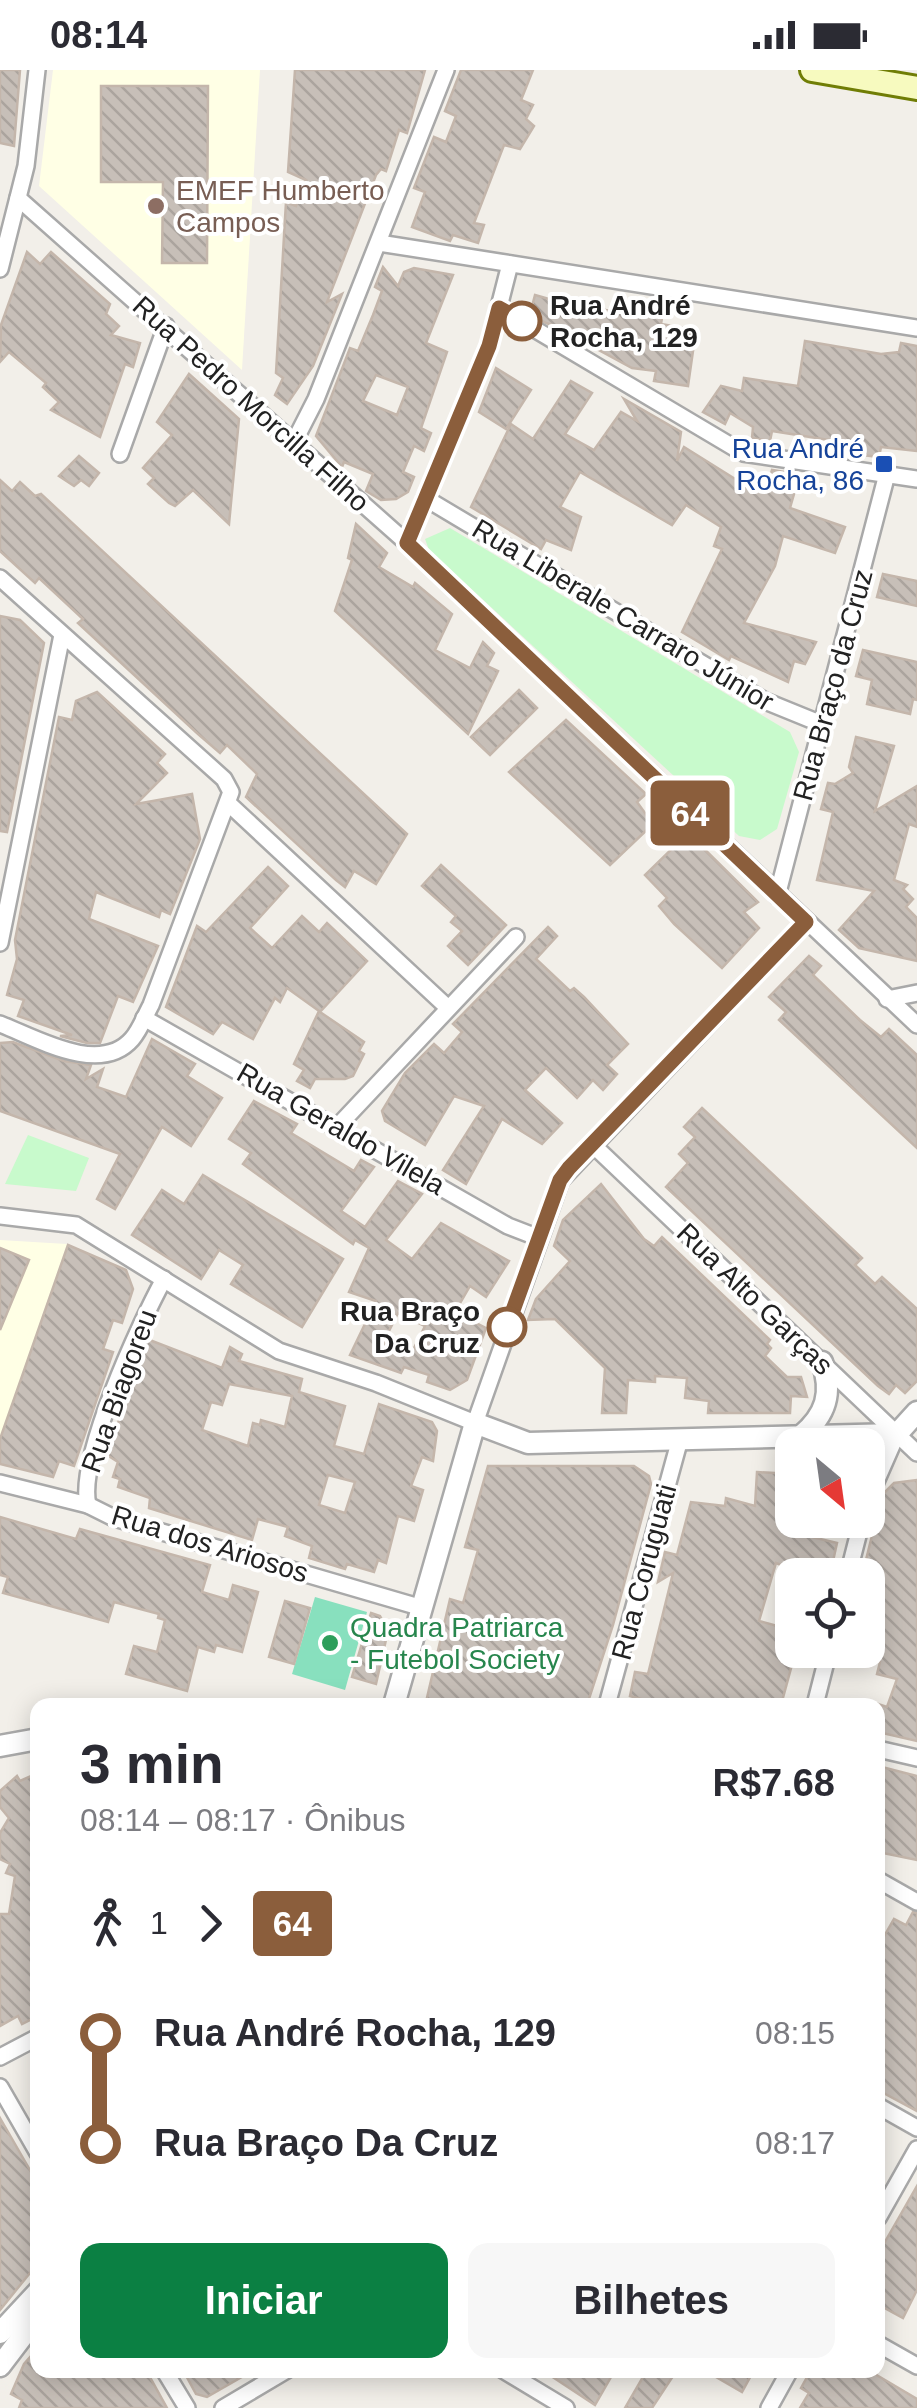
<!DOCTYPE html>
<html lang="pt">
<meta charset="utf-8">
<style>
:root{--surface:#fff;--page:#f7f7f7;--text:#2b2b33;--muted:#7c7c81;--accent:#0b8043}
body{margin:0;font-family:Arial,sans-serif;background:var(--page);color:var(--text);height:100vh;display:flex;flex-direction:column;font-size:38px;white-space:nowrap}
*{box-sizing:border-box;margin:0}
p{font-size:32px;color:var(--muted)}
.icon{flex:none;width:55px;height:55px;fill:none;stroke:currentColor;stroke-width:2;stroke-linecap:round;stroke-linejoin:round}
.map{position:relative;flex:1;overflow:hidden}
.panel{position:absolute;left:30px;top:1628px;width:855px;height:680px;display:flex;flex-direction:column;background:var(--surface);border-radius:20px;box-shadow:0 5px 25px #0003}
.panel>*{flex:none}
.badge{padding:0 20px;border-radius:8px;font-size:35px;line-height:65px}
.needle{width:65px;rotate:151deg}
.tools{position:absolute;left:775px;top:1358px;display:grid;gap:20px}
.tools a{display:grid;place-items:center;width:110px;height:110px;border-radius:20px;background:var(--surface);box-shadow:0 5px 25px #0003;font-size:50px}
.map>.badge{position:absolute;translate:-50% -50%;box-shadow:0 0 0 5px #fff}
.legs{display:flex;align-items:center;gap:15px;height:110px;padding:0 50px;font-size:32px}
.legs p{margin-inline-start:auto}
.headline{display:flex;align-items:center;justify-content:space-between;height:170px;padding:0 50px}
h1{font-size:55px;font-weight:800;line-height:75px}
.button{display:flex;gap:20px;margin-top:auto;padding:20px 50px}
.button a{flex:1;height:115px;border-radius:20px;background:var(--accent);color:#fff;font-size:40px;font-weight:800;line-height:115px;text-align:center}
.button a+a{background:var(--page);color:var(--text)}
ul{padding:0 50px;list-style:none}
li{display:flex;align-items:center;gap:35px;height:110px;font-size:38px}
li i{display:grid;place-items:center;width:15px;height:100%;margin:0 12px;background:currentColor}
li i::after{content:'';width:25px;height:25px;margin:-12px;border:8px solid;border-radius:50%;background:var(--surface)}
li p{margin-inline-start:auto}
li:first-child i{background:linear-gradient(#0000 50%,currentColor 0)}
li:last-child i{background:linear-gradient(currentColor 50%,#0000 0)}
.status{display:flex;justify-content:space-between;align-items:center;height:70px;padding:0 50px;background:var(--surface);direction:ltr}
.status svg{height:28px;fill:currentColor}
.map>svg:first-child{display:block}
.education{fill:#ffffe5}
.park{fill:#c8facc}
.pitch{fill:#88e0be}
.building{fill:url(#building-back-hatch);stroke:#c4b6ab;stroke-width:2.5;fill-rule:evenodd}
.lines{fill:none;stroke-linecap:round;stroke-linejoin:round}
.minor-casing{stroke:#a9a9a9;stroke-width:20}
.tertiary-casing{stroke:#a9a9a9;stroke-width:25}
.secondary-casing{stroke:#707d05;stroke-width:28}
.minor{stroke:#fff;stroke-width:15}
.tertiary{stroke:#fff;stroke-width:20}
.secondary{stroke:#f7fabf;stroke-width:22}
.line-1-casing{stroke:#fff;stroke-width:22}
.line-1{stroke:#8b5e3c;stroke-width:15}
.education-dot{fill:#8d6e63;stroke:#fff;stroke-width:4}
.stop-1-dot{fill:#fff;stroke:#8b5e3c;stroke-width:5}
.transit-dot{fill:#1a4fb4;stroke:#fff;stroke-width:4}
.leisure-dot{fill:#2e9e5b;stroke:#fff;stroke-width:4}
.labels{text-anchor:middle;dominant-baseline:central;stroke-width:8;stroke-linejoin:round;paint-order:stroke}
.education-label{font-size:28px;fill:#785e54;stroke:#fff;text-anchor:start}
.stop-label{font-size:28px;font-weight:bold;fill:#222;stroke:#fff;text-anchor:start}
.street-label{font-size:28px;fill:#222;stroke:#fff}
.transit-label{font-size:28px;fill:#164399;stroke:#fff;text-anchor:end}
.leisure-label{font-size:28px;fill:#27864d;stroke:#fff;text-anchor:start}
</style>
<div class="status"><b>08:14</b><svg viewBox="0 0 49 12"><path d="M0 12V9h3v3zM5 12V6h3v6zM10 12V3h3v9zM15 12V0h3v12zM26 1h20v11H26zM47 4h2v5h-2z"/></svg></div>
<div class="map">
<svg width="917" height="2338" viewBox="0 0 917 2338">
<defs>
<pattern id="building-back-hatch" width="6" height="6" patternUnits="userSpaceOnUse" patternTransform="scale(2.5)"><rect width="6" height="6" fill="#c7bfb8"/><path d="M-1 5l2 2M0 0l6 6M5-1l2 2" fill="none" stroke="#aba49e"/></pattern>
</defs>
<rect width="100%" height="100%" fill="#f2efe9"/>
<!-- education -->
<g class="education">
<path d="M53 0H260L242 300 39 116Z"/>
<path d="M0 1170 67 1174 0 1369Z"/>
</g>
<!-- park -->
<g class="park">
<path d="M450 458 790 662 799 682 777 759 760 770 739 766 429 480 425 469Z"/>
<path d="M28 1065 89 1088 76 1121 5 1114Z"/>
</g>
<!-- pitch -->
<path class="pitch" d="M315 1527 367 1542 345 1620 292 1604Z"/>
<!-- building -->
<g class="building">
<path d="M0 0H20L14 76 0 73Z"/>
<path d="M295 0H425L407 63 399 60 386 101 381 99 376 105 327 232 342 224 313 296 287 334 275 325 283 308 276 303 286 132 296 136 306 110 288 102Z"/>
<path d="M461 0H533L521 30 533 35 526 49 534 56 520 79 504 75 474 153 484 155 478 173 453 165 450 171 412 157 425 122 414 118 434 67 446 72 456 46 445 41Z"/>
<path d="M101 16H208L207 193H162L163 112H101Z"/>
<path d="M27 182 40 194 51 182 110 234 106 244 119 256 111 265 140 273 133 297 125 294 100 367 51 340 59 332 43 317 46 313 9 282 0 292 1 255Z"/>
<path d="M383 197 398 216 404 202 414 198 453 205 426 273 447 282 421 358 431 363 424 381 414 376 403 402 414 407 408 422 396 429 381 430 366 421 373 404 344 392 342 397 316 366 350 278 358 281 373 245 382 221 375 217ZM376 305 408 317 397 345 363 331Z"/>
<path d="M535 225 570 235 662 248 661 254 696 260 688 316 654 311 656 301 632 298 597 279 591 267 546 253 530 244Z"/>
<path d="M805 271 881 284 899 282 901 273 917 276V381L881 377 879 387 846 383 848 373 772 361 770 371 752 368 753 357 730 343 725 354 703 342 721 316 742 321 744 308 798 316Z"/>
<path d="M496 298 531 320 506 359 479 342Z"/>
<path d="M189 304 239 349 229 454 193 420 175 436 169 433 148 414 154 408 143 398 172 365 157 352Z"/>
<path d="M571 311 592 323 565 364 594 380 621 342 637 351 624 329 681 362 677 391 684 377 740 412 743 407 767 416 772 400 785 402 784 406 798 410 790 438 845 457 835 483 783 466 775 496 744 553 816 572 805 594 794 591 788 612 731 586 729 590 682 562 722 479 714 476 721 457 686 435 672 455 580 402 560 437 581 447 571 480 546 470 541 479 471 437 511 354 533 369Z"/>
<path d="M79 386 99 403 89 416 81 410 74 416 59 406Z"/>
<path d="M0 410 12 421 20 412 35 426 41 424 407 764 376 814 354 801 345 817 336 810 246 727 257 704 227 675 220 683 198 664 78 553 83 549 39 508 35 513 0 481Z"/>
<path d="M356 454 387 483 379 497 413 517 415 513 452 544 435 580 470 598 483 572 494 583 487 596 498 601 468 664 335 541 352 490 348 488Z"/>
<path d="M883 504 917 511V536L877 527Z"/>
<path d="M0 546 20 550 44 573 7 762 0 761Z"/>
<path d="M863 580 917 592V630L913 629 910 644 867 634 872 610 856 606Z"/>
<path d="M519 620 537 638 490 685 471 667Z"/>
<path d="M97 622 165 684 157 693 167 703 136 734 192 724 200 769 170 844 161 840 159 847 96 822 89 849 158 876 133 932 118 926 100 973H87L60 966 72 965 18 946 24 930 7 925 17 889 15 870 59 647 72 650 76 631Z"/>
<path d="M566 650 646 724 637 732 653 754 610 795 509 702Z"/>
<path d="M856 667 894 676 875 741 917 716V757L909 754 894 810 907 815 903 819 913 829 906 837 917 848V891L859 878 839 860 874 821 817 810 833 742 821 739 828 713 835 714 853 703 849 697Z"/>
<path d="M685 760 758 832 744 842 759 858 722 898 674 854 659 836 667 828 645 805 678 773 675 770Z"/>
<path d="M441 795 506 855 468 895 448 876 462 861 451 852 456 846 422 816Z"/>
<path d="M268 797 288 816 250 858 272 878 302 846 319 862 327 853 367 891 320 942 364 972 359 981 364 984 353 1006 345 1009H315L310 1018 297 1011 304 1000 294 994 319 941 287 918 280 932 275 928 253 969 222 952 213 964 166 937 197 856 206 862Z"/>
<path d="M548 857 557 866 536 889 570 921 574 918 584 927 628 974 607 995 617 1004 603 1020 593 1010 577 1028 546 998 525 1020 562 1053 542 1074 502 1049 466 1114 443 1100 484 1036 454 1026 425 1075 385 1051 382 1041 405 1003 434 974 444 983 462 962 453 954Z"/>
<path d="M809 886 821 896 813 905 860 950 881 967 889 959 917 985V1078L779 950 786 942 769 927Z"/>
<path d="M152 969 195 994 187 1006 222 1028 191 1076 162 1057 115 1139 97 1129 120 1084 0 1041V973L13 972 64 991 91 995 86 1009 103 999 97 1017 126 1027Z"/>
<path d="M254 1031 297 1054 291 1063 354 1101 361 1090 374 1097 341 1141 365 1157 398 1111 422 1124 386 1170 412 1189 441 1153 509 1191 486 1227 470 1216 455 1242 486 1258 467 1310 450 1320 427 1312 429 1305 404 1297 401 1303 350 1285 376 1231 349 1222 369 1178 355 1170 353 1174 243 1094 251 1083 229 1069ZM398 1243 425 1256 410 1286 383 1273Z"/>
<path d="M702 1038 862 1188 855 1195 875 1214 882 1207 917 1239V1311L905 1323 896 1315 889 1324 878 1316 666 1117 688 1093 679 1084 695 1067 684 1057Z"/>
<path d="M203 1105 343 1189 302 1257 231 1214 243 1195 219 1180 201 1209 132 1165 162 1120 184 1134Z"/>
<path d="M601 1114 644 1169 654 1176 662 1167 770 1270 767 1274 771 1278 765 1286 787 1307H801L807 1327 791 1326 790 1343H708L709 1331 685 1328 687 1308 655 1306V1312L628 1310 626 1343H602L605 1298 555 1249 528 1250 536 1229 570 1191 554 1176 563 1150Z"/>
<path d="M68 1175 126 1200 133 1219 122 1253 113 1250 103 1279 113 1282 74 1396 59 1391 53 1407 0 1394V1369Z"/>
<path d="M0 1178 29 1190 0 1260Z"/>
<path d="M147 1269 222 1298 230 1277 242 1284 239 1291 302 1309 299 1322 345 1336 334 1376 364 1384 379 1334 432 1352 437 1361 433 1391 422 1387 411 1416 423 1420 414 1451 398 1446 386 1493 378 1490 374 1502 347 1494 345 1499 309 1488 312 1476 285 1466 288 1457 258 1449 252 1470 149 1438 150 1428 118 1417 120 1409 113 1407 118 1392 107 1385ZM229 1314 292 1326 285 1357 261 1350 260 1355 253 1353 248 1376 202 1360 211 1332 222 1335ZM328 1405 355 1412 345 1443 319 1435Z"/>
<path d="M488 1396H634L649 1406 651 1414 613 1555 587 1635 426 1632 450 1529 463 1533 478 1480 465 1477Z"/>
<path d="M757 1402 792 1404V1458L812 1459V1467L837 1473 830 1505H808L776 1493 759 1551 792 1560 796 1580 781 1635H662L630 1626 635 1602 648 1604 673 1503 658 1512 665 1482 677 1485 691 1432 725 1436 726 1428 755 1436Z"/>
<path d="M917 1410V1671L878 1662V1634L887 1637 897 1609 877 1604 880 1592 868 1588 865 1494 882 1425 894 1413Z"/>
<path d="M0 1447 76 1469 80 1459 210 1495 202 1522 229 1530 233 1515 258 1522 242 1582 216 1575 214 1582 198 1577 187 1621 126 1604 134 1576 157 1582 165 1550 158 1548 159 1544 114 1532 108 1552 3 1523 8 1507 0 1505Z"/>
<path d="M285 1531 310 1538 294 1594 269 1587Z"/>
<path d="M371 1543 380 1546 388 1561 376 1614 352 1607Z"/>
<path d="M878 1696 917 1706V1790L878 1782Z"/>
<path d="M38 1703V1946L22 1954 18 1946 0 1956V1844H9L15 1806 6 1803 10 1794 0 1789V1763L9 1748 0 1737V1721L17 1706 20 1711Z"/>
<path d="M913 1842 917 1843V2041L878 2020V1877L894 1849 906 1855Z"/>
<path d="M0 2048 38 2114V2193L0 2240Z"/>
<path d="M917 2116V2220L903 2248 881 2236 884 2231 878 2227V2184Z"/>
<path d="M38 2278V2300H146L167 2338H19L22 2330 11 2324 24 2294Z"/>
<path d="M183 2300H254L207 2327 196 2324Z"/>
<path d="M542 2300H615L595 2335Z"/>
<path d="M647 2300H677L652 2338H625Z"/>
<path d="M704 2300H754L742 2322Z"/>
<path d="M811 2300H868L917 2329V2338H800L809 2323 801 2318Z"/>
</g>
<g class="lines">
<!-- minor casing -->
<g class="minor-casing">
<g id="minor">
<path d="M18 128 407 473 917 955"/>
<path d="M379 173 917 258"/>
<path d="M0 199 26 96 37 0"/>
<path d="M499 238 743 383 917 409"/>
<path d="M293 374 316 329 446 0"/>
<path d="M120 384 166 256"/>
<path d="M425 428 765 631 824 655"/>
<path d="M407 473 489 276 510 194"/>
<path d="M0 508 224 709 231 722 151 935C145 946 140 960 132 969 100 1006 36 968 0 954"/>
<path d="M228 733 447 937"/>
<path d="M777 826 887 404"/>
<path d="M0 873 62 565"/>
<path d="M887 929 917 923"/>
<path d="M144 948 508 1156 539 1168"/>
<path d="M338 1056 516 867"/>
<path d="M592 1074 917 1383"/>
<path d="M0 1146 76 1155 279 1281 376 1313 475 1353 561 1110 806 852"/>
<path d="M0 1413 88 1435 114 1448 419 1537"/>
<path d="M868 1430 897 1364"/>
<path d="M88 1435C77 1389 140 1253 164 1209"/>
<path d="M848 1505 862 1450"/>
<path d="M607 1635 680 1369"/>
<path d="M815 1635 829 1580"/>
<path d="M878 1679 917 1688"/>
<path d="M878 1810 917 1832"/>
<path d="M0 1987 38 1967"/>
<path d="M0 2017 38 2083"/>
<path d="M878 2036 917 2058"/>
<path d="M878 2148 917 2079"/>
<path d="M878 2274 917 2296"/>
<path d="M164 2300 187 2338"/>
<path d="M503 2300 566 2338"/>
<path d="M223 2338 287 2300"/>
<path d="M769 2338 790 2300"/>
</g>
</g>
<!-- tertiary casing -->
<g class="tertiary-casing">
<g id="tertiary">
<path d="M801 1366C826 1345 833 1323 822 1292"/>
<path d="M394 1635 475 1353 528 1373 897 1364 917 1342"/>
<path d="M0 1676 38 1669"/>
<path d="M0 2263 38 2222"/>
<path d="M0 2296 38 2246"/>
</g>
</g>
<!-- secondary casing -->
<g class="secondary-casing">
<path id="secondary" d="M812 0 917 18"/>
</g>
<!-- minor -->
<use href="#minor" class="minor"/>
<!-- tertiary -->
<use href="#tertiary" class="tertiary"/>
<!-- secondary -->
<use href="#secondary" class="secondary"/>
</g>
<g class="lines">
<!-- line-1 casing -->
<g class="line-1-casing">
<path id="line-1" d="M507 1257 560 1110 569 1098 806 852 407 473 489 276 499 238 522 251"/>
</g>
<!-- line-1 -->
<use href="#line-1" class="line-1"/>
</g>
<!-- markers -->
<circle class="education-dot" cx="156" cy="136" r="10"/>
<g class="stop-1-dot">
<circle cx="522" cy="251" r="18"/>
<circle cx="507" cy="1257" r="18"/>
</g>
<rect class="transit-dot" x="874" y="384" width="20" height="20" rx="5"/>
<circle class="leisure-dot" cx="330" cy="1573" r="10"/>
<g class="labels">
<!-- education labels -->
<g class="education-label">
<text x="176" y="120">EMEF Humberto<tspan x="176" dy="32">Campos</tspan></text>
</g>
<!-- stop labels -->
<g class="stop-label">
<text x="550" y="235">Rua André<tspan x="550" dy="32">Rocha, 129</tspan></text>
<text x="480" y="1241" text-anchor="end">Rua Braço<tspan x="480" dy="32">Da Cruz</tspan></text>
</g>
<!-- street labels -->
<g class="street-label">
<text transform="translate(251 334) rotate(42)">Rua Pedro Morcilla Filho</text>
<text transform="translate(623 545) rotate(31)">Rua Liberale Carraro Júnior</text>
<text transform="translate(833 615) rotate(-75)">Rua Braço da Cruz</text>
<text transform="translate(341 1059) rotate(30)">Rua Geraldo Vilela</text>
<text transform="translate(755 1229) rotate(44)">Rua Alto Garças</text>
<text transform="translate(119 1321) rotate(-70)">Rua Biagoreu</text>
<text transform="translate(210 1474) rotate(17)">Rua dos Ariosos</text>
<text transform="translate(644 1502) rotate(-75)">Rua Coruguati</text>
</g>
<!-- transit labels -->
<g class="transit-label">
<text x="864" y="378">Rua André<tspan x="864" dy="32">Rocha, 86</tspan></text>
</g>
<!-- leisure labels -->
<g class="leisure-label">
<text x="350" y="1557">Quadra Patriarca<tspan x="350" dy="32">- Futebol Society</tspan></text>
</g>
</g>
</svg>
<div class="tools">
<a><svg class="needle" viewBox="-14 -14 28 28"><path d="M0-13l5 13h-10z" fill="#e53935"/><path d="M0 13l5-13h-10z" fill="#7c7c81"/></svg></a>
<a><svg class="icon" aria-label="locate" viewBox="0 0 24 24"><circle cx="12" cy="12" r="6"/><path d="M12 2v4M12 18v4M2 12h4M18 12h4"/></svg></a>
</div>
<b class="badge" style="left:690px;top:743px;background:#8b5e3c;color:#fff">64</b>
<section class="panel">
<div class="headline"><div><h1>3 min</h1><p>08:14 – 08:17 · Ônibus</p></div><b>R$7.68</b></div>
<div class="legs"><svg class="icon" aria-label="walk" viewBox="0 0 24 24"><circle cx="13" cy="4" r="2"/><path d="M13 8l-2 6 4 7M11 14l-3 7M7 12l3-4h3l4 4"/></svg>1<svg class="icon" aria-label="forward" viewBox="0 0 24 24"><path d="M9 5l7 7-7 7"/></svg><b class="badge" style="background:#8b5e3c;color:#fff">64</b></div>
<ul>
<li><i style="color:#8b5e3c"></i><b>Rua André Rocha, 129</b><p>08:15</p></li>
<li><i style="color:#8b5e3c"></i><b>Rua Braço Da Cruz</b><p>08:17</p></li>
</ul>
<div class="button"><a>Iniciar</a><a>Bilhetes</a></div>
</section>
</div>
